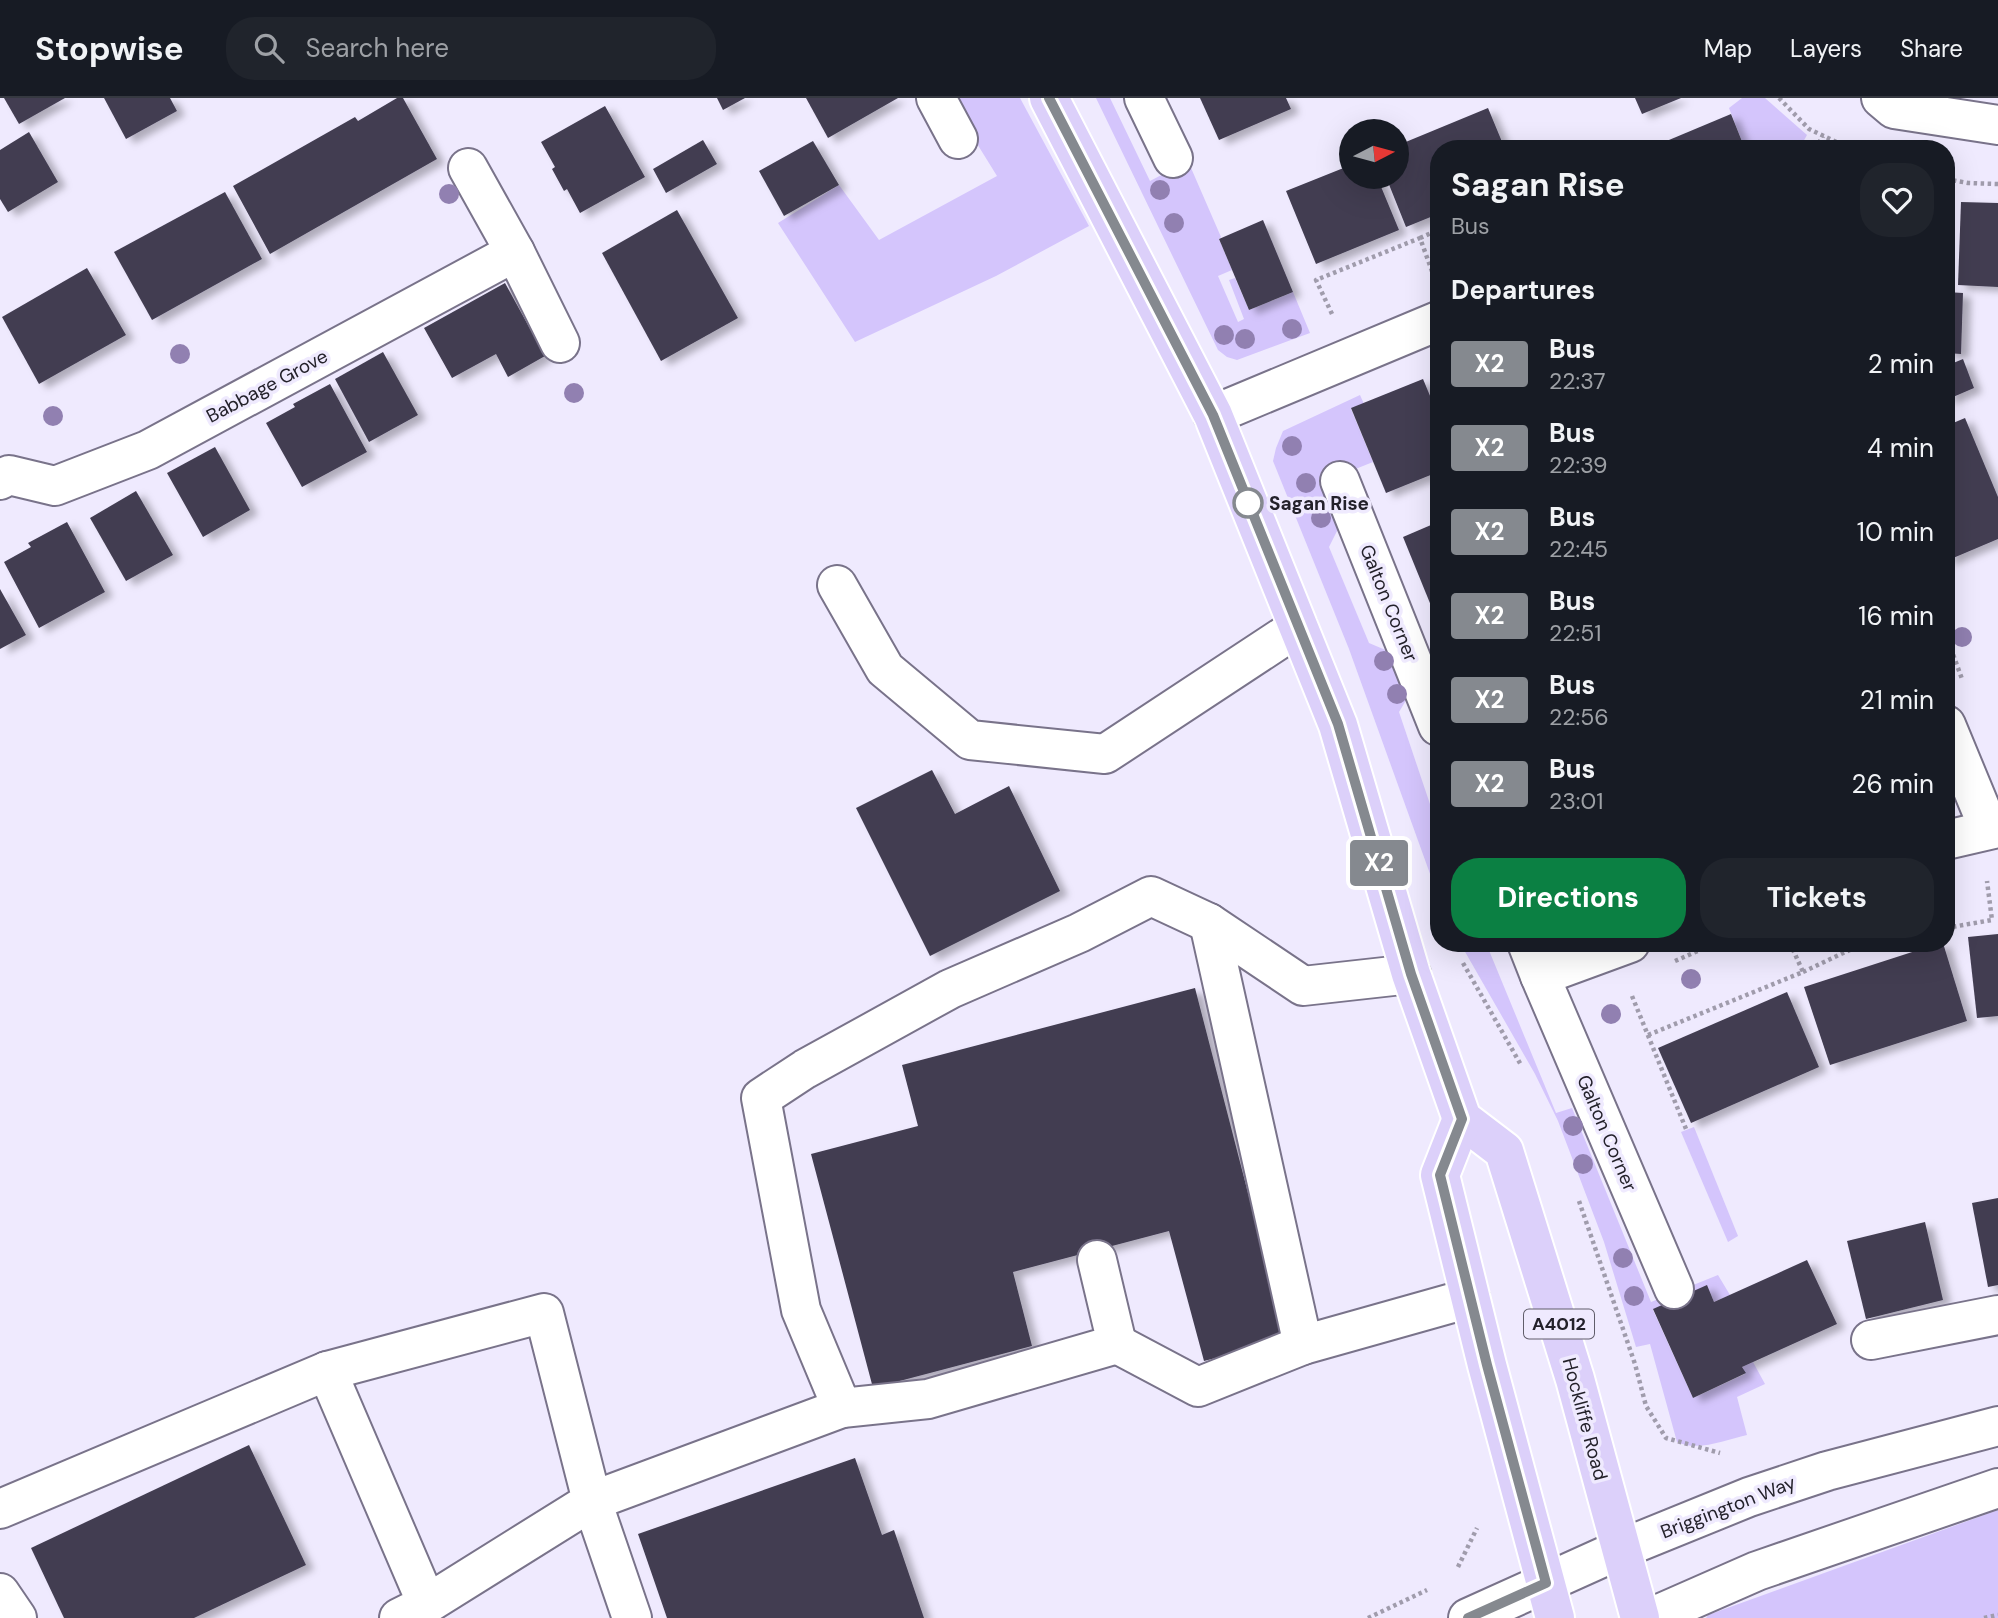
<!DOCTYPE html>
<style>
:root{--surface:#171b24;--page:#20242c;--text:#f1f3f6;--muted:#9ea1a6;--line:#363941;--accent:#0b8043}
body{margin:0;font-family:"DM Sans",sans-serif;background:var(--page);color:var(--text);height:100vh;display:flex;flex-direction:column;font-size:26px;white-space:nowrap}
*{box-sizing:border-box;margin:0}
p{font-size:23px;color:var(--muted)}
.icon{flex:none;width:38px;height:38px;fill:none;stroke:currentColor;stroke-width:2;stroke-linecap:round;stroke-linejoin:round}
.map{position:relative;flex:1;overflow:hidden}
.panel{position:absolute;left:1430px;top:42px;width:525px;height:812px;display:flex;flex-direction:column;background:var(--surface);border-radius:28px;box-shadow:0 7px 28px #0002}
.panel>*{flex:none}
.badge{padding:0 14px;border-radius:5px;font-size:24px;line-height:46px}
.needle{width:46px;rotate:84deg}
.tools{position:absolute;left:1339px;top:21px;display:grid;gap:14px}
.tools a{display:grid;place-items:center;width:70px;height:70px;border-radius:50%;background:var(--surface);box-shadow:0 7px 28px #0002;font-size:35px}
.map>.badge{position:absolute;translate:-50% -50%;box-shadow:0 0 0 4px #fff}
h2{padding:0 21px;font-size:26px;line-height:63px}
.round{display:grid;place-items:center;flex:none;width:74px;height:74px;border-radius:28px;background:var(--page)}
.head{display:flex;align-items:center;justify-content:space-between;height:119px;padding:0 21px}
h1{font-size:33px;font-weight:700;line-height:52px}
.cta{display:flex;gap:14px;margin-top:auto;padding:14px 21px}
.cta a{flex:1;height:80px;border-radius:28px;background:var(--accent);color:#fff;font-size:28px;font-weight:700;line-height:80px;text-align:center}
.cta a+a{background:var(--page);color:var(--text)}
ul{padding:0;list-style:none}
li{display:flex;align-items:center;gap:21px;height:84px;padding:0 21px}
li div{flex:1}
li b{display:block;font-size:26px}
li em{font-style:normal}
li .badge{min-width:77px;font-weight:700;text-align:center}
header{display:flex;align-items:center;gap:42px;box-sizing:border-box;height:98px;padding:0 35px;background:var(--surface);border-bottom:2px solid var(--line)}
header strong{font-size:33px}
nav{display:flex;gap:38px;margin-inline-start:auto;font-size:24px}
.search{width:490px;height:63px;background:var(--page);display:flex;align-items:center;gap:18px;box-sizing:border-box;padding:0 24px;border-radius:28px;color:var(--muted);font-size:26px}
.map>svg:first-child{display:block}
.green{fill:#d4c5fc}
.building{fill:#423d51;filter:url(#shadow)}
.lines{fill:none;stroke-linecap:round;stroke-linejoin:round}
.minor-casing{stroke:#79738a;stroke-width:42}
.major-casing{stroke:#fff;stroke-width:42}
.path{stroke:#a09cac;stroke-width:4.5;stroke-dasharray:3.5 3.5;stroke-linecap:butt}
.minor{stroke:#fff;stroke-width:38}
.major{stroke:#dcd0fa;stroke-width:38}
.tree{fill:#9180b1}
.line-casing{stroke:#fff;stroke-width:16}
.line{stroke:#85898f;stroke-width:10}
.stop-dot{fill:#fff;stroke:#85898f;stroke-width:3.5}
.labels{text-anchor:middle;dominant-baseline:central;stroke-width:7;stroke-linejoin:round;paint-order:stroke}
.shield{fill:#efeafe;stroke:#605d6a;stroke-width:2}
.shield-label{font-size:18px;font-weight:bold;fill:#23212a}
.street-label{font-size:19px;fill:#23212a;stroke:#efeafe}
.stop-label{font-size:19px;font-weight:bold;fill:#23212a;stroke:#efeafe;text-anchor:start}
</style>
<header>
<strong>Stopwise</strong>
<div class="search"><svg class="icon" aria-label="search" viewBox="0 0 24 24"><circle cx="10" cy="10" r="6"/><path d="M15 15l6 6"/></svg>Search here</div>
<nav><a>Map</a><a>Layers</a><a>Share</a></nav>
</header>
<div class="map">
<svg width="1998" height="1520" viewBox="0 0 1998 1520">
<defs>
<filter id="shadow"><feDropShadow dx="8" dy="4.5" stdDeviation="3.5" flood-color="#0004"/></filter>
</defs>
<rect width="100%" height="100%" fill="#efeafe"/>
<!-- green -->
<g class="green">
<path d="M955 0H1020L1089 128 996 178 855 244 778 125 839 87 879 142 997 78 953 7Z"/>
<path d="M1096 0H1110L1150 83 1188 63 1221 139 1219 141 1232 172 1218 178 1238 224 1244 221 1229 182 1235 180 1249 212 1293 194 1310 235 1237 262 1227 259 1218 252Z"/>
<path d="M1742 0H1765L1807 37 1799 51H1745L1729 10Z"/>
<path d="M1360 297 1364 306 1351 311 1373 364 1323 384 1340 427 1329 449 1369 545 1395 556 1411 594 1399 614 1433 715 1438 717V798L1349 551 1273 363 1276 350 1283 333Z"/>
<path d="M1460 845H1486L1556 1015 1572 1010 1651 1204 1718 1177 1730 1197 1714 1204 1707 1188 1653 1212 1693 1300 1745 1276 1742 1269 1753 1264 1765 1286 1737 1299 1747 1337C1725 1342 1698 1354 1677 1344L1650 1246 1636 1249 1604 1144 1558 1023 1535 976Z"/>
<path d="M1694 1029 1738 1138 1728 1144 1681 1034Z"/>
<path d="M1998 1412V1520H1706L1708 1517Z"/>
</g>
<!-- building -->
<g class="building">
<path d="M4 0H65L19 26Z"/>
<path d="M104 0H170L177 13 126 41Z"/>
<path d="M397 0H403L437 61 270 156 233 88 355 19 358 23Z"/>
<path d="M717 0H745L723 12Z"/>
<path d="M806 0H898L828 40Z"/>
<path d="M1200 0H1286L1291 11 1219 42Z"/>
<path d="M1635 0H1681L1642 16Z"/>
<path d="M605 8 645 79 580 115 567 91 564 93 552 71 555 69 541 44Z"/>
<path d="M1488 10 1505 51H1438V116L1406 129 1386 79H1396V48Z"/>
<path d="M1731 16 1745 51H1658L1657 47Z"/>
<path d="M29 34 58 84 8 114 0 101V52Z"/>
<path d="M703 42 717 66 666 95 653 71Z"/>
<path d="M813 43 839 87 784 118 759 73Z"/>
<path d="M1351 67V79H1377L1399 132 1316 166 1286 93Z"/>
<path d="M225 94 262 161 152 222 114 154Z"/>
<path d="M1961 104 1998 105V189L1958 187Z"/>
<path d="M677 112 738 220 661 263 602 155Z"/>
<path d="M1263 122 1293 194 1249 212 1219 141Z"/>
<path d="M87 170 126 237 39 286 2 219Z"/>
<path d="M505 185 545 258 508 279 496 256 452 280 424 230Z"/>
<path d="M1946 194 1963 195 1961 256 1946 255Z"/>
<path d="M383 254 418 317 369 344 335 281Z"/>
<path d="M1963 261 1974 290 1946 302V268Z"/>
<path d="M1423 281 1438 317V374L1386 395 1351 310Z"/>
<path d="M330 286 367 354 302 389 266 325 295 309 293 306Z"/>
<path d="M1965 320 1998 399V441L1946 463V328Z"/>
<path d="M215 349 250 412 203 439 167 375Z"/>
<path d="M136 393 173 457 126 483 90 420Z"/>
<path d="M67 424 105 494 39 530 4 464 31 449 28 445Z"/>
<path d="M1438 424V513L1434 515 1403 439Z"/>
<path d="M0 491 26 537 0 551Z"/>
<path d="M932 672 955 716 1009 688 1060 793 930 858 856 710Z"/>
<path d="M1998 836V918L1977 920 1968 839Z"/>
<path d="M1940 845H1943L1967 923 1830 967 1804 889Z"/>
<path d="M1195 890 1286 1242 1204 1263 1169 1133 1013 1174 1032 1248 873 1290 811 1056 918 1028 902 967Z"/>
<path d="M1787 894 1819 969 1691 1025 1658 950Z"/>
<path d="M1998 1100V1187L1988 1189 1972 1105Z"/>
<path d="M1925 1124 1943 1202 1866 1221 1847 1143Z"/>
<path d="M1807 1162 1837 1226 1742 1269 1746 1275 1693 1300 1653 1211 1707 1187 1714 1204Z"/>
<path d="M249 1347 306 1467 194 1520H64L31 1450Z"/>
<path d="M855 1360 882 1437 894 1432 924 1520H667L638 1436Z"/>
</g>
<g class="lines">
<!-- minor casing -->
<g class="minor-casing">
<g id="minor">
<path d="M936 0 958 41"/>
<path d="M1144 0 1173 60"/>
<path d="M1881 0 1894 11 1998 27"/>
<path d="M468 70 515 154 560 245"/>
<path d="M1213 317 1438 223"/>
<path d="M0 382 9 377 55 388 148 352 515 154"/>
<path d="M1340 383 1438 628"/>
<path d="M837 487 885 571 970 642 1105 656 1298 529"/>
<path d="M1946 627 1989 731"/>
<path d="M1946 742 1998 730"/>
<path d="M1209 825 1303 1247 1470 1200"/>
<path d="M1527 845 1540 878 1630 845"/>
<path d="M1540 878 1674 1191"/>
<path d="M1097 1162 1117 1246 928 1301 842 1310 801 1212 761 1000 805 971 950 891 1079 835 1151 798 1209 825 1303 888 1411 876"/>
<path d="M1871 1242 1998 1217"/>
<path d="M1117 1246 1198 1289 1303 1247"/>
<path d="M327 1273 427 1506 399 1520"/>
<path d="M0 1411 327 1273 544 1215 592 1403 427 1506"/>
<path d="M0 1495 17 1520"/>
<path d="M632 1520 592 1403 842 1310"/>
<path d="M1468 1520 1621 1451 1749 1399 1827 1373 1998 1328"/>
<path d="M1650 1520 1757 1473 1998 1390"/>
</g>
</g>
<!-- major casing -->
<g class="major-casing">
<g id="major">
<path d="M1049 0 1213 317 1338 627 1411 876 1462 1021 1504 1053 1575 1281 1640 1520"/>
<path d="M1462 1021 1440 1077 1487 1267 1555 1520"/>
</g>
</g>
<!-- path -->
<g class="path">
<path d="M1779 0 1809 31 1851 51"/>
<path d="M1815 51 1823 38"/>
<path d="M1946 81 1968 85 1998 86"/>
<path d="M1420 140 1438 132"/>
<path d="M1332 216 1316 182 1420 140 1433 176"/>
<path d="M1946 537 1962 581"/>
<path d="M1946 830 1992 822 1987 783"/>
<path d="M1675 863 1716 845"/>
<path d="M1463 865 1521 967"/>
<path d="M1803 874 1856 849 1871 845"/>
<path d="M1632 898 1686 1031"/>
<path d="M1648 937 1803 874 1790 845"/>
<path d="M1579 1103 1635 1266 1646 1308 1666 1340 1720 1355"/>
<path d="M1458 1469 1477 1430"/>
<path d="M1368 1520 1427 1492"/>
<path d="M1984 1520 1998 1517"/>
</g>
<!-- minor -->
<use href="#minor" class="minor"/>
<!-- major -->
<use href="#major" class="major"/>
</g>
<!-- trees -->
<g class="tree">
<circle cx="1160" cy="92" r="10"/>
<circle cx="449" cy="96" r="10"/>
<circle cx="1174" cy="125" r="10"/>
<circle cx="1292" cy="231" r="10"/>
<circle cx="1224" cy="237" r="10"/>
<circle cx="1245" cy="241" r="10"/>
<circle cx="180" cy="256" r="10"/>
<circle cx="574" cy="295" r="10"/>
<circle cx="53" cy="318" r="10"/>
<circle cx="1292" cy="348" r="10"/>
<circle cx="1306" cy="385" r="10"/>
<circle cx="1321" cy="420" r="10"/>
<circle cx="1962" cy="539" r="10"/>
<circle cx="1384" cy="563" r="10"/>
<circle cx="1397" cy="596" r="10"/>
<circle cx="1691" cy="881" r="10"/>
<circle cx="1611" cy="916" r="10"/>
<circle cx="1573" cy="1028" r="10"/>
<circle cx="1583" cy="1066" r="10"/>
<circle cx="1623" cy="1160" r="10"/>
<circle cx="1634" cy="1198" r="10"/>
</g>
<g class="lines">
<!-- line casing -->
<g class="line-casing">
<path id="line" d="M1049 0 1213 317 1338 626 1411 876 1462 1021 1440 1077 1487 1267 1546 1485 1468 1520"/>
</g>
<!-- line -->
<use href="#line" class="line"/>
</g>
<!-- markers -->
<circle class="stop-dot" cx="1248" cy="405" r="14"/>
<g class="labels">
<!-- shield labels -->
<rect class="shield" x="1524" y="1211.5" width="70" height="29" rx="5"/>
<g class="shield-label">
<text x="1559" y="1226">A4012</text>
</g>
<!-- street labels -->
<g class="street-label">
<text transform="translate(267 288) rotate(-28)">Babbage Grove</text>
<text transform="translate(1389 505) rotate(68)">Galton Corner</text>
<text transform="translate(1607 1035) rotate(67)">Galton Corner</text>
<text transform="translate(1585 1321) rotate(75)">Hockliffe Road</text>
<text transform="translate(1728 1409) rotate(-21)">Briggington Way</text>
</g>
<!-- stop labels -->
<g class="stop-label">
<text x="1269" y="405">Sagan Rise</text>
</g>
</g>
</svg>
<div class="tools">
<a><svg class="needle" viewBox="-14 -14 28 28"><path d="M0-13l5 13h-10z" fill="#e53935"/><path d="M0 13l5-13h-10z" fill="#9ea1a6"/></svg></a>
</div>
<b class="badge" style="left:1379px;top:765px;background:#85898f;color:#fff">X2</b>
<section class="panel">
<div class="head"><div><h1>Sagan Rise</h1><p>Bus</p></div><a class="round"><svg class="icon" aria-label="heart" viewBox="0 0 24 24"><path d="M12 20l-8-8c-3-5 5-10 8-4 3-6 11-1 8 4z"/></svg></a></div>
<h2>Departures</h2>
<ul>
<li><span class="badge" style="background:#85898f;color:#fff">X2</span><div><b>Bus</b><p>22:37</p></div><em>2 min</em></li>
<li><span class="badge" style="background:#85898f;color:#fff">X2</span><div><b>Bus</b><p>22:39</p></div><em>4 min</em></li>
<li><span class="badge" style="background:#85898f;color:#fff">X2</span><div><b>Bus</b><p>22:45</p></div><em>10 min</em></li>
<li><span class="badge" style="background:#85898f;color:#fff">X2</span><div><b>Bus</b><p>22:51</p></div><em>16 min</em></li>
<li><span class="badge" style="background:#85898f;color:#fff">X2</span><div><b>Bus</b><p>22:56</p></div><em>21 min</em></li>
<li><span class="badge" style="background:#85898f;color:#fff">X2</span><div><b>Bus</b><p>23:01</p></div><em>26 min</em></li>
</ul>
<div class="cta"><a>Directions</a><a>Tickets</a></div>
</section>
</div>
